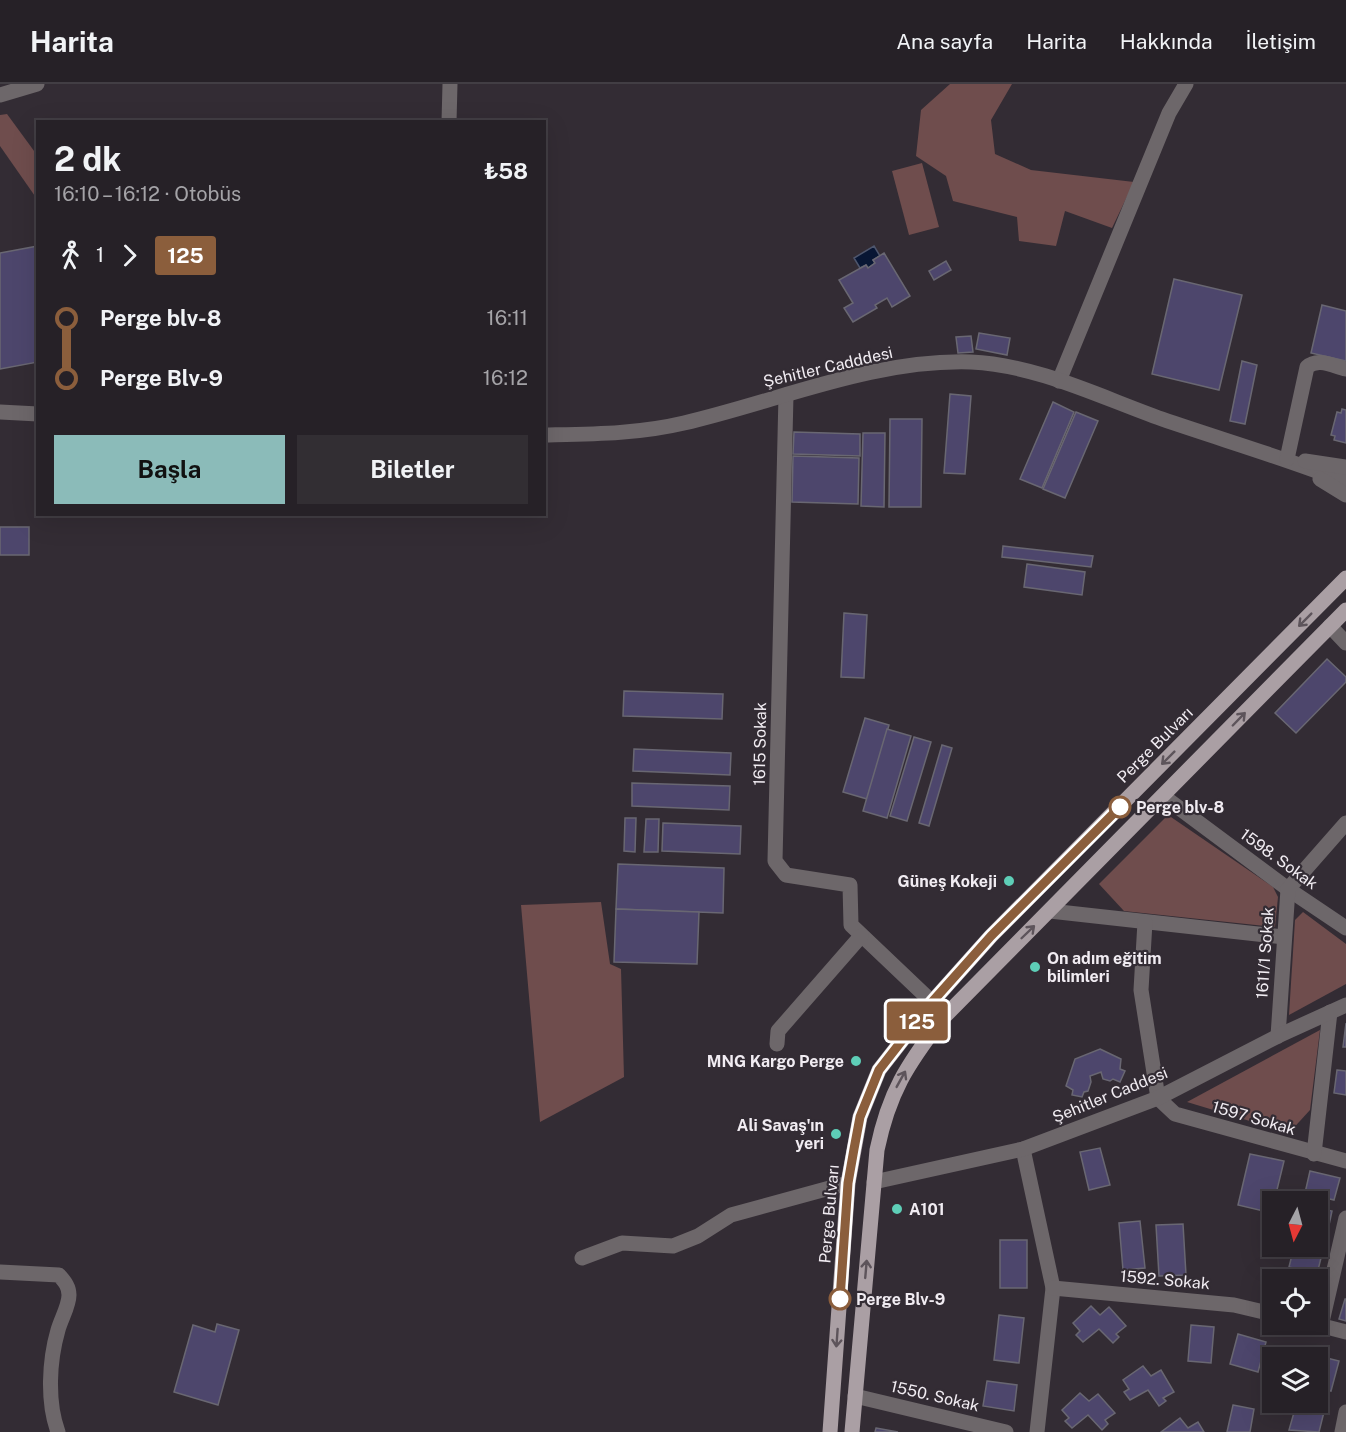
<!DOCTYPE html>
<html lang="tr">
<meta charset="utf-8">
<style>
:root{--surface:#262127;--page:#322e33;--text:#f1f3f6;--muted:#a4a3a7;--line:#423e44;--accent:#8bbbb9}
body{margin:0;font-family:"Public Sans",sans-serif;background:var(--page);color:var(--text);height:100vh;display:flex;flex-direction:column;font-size:22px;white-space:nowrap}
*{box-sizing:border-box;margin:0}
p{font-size:20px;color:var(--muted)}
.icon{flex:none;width:33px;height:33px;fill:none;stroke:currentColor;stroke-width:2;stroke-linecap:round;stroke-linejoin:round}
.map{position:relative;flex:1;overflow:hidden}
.sheet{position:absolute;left:36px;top:36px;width:510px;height:396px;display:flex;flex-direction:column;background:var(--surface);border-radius:0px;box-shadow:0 6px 24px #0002,0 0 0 2px var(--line)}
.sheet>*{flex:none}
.badge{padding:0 12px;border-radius:4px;font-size:21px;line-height:39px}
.needle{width:39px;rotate:186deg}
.controls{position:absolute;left:1262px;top:1107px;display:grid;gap:12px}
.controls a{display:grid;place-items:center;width:66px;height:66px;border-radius:0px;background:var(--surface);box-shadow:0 6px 24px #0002,0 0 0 2px var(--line);font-size:30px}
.map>.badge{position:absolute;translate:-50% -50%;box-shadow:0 0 0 3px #fff}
.legs{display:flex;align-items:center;gap:9px;height:66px;padding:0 18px;font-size:20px}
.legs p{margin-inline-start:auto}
.overview{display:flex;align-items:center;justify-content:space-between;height:102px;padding:0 18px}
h1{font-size:33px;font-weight:700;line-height:45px}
.cta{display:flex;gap:12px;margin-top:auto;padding:12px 18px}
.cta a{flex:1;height:69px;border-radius:0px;background:var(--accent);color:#111;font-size:24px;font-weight:700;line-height:69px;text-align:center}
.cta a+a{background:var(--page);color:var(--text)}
ul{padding:0 18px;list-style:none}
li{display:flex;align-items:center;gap:21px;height:60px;font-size:22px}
li i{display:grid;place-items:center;width:9px;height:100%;margin:0 8px;background:currentColor}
li i::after{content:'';width:15px;height:15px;margin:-8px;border:4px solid;border-radius:50%;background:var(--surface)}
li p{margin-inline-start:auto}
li:first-child i{background:linear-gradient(#0000 50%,currentColor 0)}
li:last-child i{background:linear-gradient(currentColor 50%,#0000 0)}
header{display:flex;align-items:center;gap:36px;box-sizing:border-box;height:84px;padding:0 30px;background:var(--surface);border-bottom:2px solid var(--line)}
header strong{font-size:28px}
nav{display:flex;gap:33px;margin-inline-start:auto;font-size:21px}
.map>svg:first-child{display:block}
.green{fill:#6f4d4d}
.water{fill:#081634;stroke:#4e566d;stroke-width:1.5}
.building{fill:#4d466c;stroke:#696772;stroke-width:1.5}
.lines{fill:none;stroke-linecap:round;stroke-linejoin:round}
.minor{stroke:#6d676a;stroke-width:15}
.major{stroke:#aa9fa4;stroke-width:15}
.oneway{stroke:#5d545b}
.line-1-casing{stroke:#fff;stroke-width:14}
.line-1{stroke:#8b5e3c;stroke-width:9}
.stop-1-dot{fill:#fff;stroke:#8b5e3c;stroke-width:3}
.poi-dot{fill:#5eceb7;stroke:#332c34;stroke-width:2}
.labels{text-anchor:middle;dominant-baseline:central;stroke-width:4.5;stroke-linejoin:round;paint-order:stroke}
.street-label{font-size:16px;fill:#f1ecf2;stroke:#332c34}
.stop-label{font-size:16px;font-weight:bold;fill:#f1ecf2;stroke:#332c34;text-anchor:start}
.poi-label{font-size:16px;font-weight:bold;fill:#f1ecf2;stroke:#332c34;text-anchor:end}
</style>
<header>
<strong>Harita</strong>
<nav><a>Ana sayfa</a><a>Harita</a><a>Hakkında</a><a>İletişim</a></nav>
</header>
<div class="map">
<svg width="1346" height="1348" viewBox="0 0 1346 1348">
<rect width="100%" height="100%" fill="#332c34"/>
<!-- green -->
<g class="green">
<path d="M950 0H1012L991 36 995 70 1031 86 1134 98 1112 144 1065 127 1056 162 1019 157 1017 133 953 117 946 92 916 72 921 26Z"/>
<path d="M7 30 37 71V115L0 62V31Z"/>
<path d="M922 79 939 143 909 151 892 87Z"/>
<path d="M1168 731 1273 803 1278 813 1275 843 1124 827 1099 800Z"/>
<path d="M601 818 610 880 621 885 624 993 540 1038 521 821Z"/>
<path d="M1303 828 1346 860V900L1289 931 1295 836Z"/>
<path d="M1320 946 1310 1026 1289 1049 1187 1018Z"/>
</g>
<!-- water -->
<path class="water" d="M874 162 880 172 873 176 875 179 868 184 866 181 860 184 854 174Z"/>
<!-- building -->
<g class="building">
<path d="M38 162V278L0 285V169Z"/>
<path d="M884 169 910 212 892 223 887 214 875 221 877 224 853 238 844 224 853 219 839 196 866 181 868 184 875 179 873 176Z"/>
<path d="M946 177 951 186 934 196 929 187Z"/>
<path d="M1174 195 1242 211 1219 306 1152 290Z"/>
<path d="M1322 221 1346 227V277L1311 269Z"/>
<path d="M979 249 1010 254 1007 271 976 265Z"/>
<path d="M971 252 973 268 958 269 956 253Z"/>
<path d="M1242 277 1257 281 1245 340 1230 337Z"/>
<path d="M950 310 971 312 965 390 944 389Z"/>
<path d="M1053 318 1074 328 1042 404 1020 395Z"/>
<path d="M1342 325 1346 326V359L1334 356 1335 352 1331 351 1337 328 1341 329Z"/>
<path d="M1076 328 1098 337 1065 414 1043 405Z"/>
<path d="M890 335H922L921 423H889Z"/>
<path d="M794 348 860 350V372L793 370Z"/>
<path d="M863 349H885L884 423 861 422Z"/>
<path d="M793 372 859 374 858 420 792 418Z"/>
<rect x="0" y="443" width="29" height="28"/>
<path d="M1003 462 1093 472 1091 483 1002 473Z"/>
<path d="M1027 480 1085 488 1082 511 1024 503Z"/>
<path d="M844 529 867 531 864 594 841 593Z"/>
<path d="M1327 575 1346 593V598L1296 649 1275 629Z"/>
<path d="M624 607 723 610 722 635 623 632Z"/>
<path d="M865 634 889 641 867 715 843 708Z"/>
<path d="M887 645 911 652 887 734 863 727Z"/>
<path d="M914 653 931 658 907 737 890 732Z"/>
<path d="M942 661 952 664 929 742 919 739Z"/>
<path d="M634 665 731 669 730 691 633 687Z"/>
<path d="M632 699 730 702 729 726 632 722Z"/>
<path d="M625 734H636L635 768 624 767Z"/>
<path d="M646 735H659L658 768H644Z"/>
<path d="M663 739 741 742 740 770 662 767Z"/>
<path d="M618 780 724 784 723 829 616 825Z"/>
<path d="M616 825 699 828 697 880 614 878Z"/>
<path d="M1346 939V963H1343Z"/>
<path d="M1100 965 1121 975 1120 985 1125 987 1120 998 1113 995 1110 997 1103 995 1101 988 1090 992 1091 998 1088 1007 1084 1008 1082 1013 1072 1011 1073 1006 1066 1002 1075 975Z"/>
<path d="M1337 986 1346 987V1011L1334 1009Z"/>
<path d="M1100 1064 1110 1101 1089 1106 1080 1068Z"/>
<path d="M1250 1070 1284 1077 1274 1118H1272V1129L1238 1121Z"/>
<path d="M1310 1087 1340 1094 1334 1116 1305 1109Z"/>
<path d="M1317 1124 1332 1127 1326 1155 1317 1153Z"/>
<path d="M1140 1137 1145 1184 1123 1186 1119 1139Z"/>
<path d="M1183 1140 1186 1191 1159 1192 1156 1141Z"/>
<rect x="1000" y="1156" width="27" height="48"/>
<path d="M1294 1163 1322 1170 1317 1190 1289 1183Z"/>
<path d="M1345 1215H1346V1237L1339 1235Z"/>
<path d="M1091 1222 1100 1231 1109 1223 1126 1242 1116 1250 1119 1253 1113 1259 1099 1245 1083 1258 1076 1251 1080 1247 1073 1239Z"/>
<path d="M999 1231 1024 1234 1019 1279 994 1276Z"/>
<path d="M217 1240 239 1246 218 1321 174 1308 193 1241 215 1248Z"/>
<path d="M1191 1241 1214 1243 1211 1279 1188 1277Z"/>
<path d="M1238 1250 1266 1258 1258 1288 1230 1280Z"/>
<path d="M1311 1270 1339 1277 1331 1307 1317 1304V1274H1310Z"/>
<path d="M1143 1282 1151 1292 1161 1286 1174 1308 1163 1314 1166 1317 1159 1322 1148 1306 1130 1316 1124 1308 1129 1305 1123 1296Z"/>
<path d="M987 1297 1017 1301 1014 1327 983 1322Z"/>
<path d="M1080 1309 1089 1317 1098 1310 1115 1329 1105 1336 1108 1340 1102 1346 1088 1331 1072 1344 1065 1337 1069 1334 1062 1326Z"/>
<path d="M1297 1318H1306L1325 1324 1319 1348 1289 1346Z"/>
<path d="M1233 1321 1254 1325 1250 1348H1227Z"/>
<path d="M1180 1334 1188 1344 1198 1338 1204 1348H1161Z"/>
<path d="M876 1344 898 1348H875Z"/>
</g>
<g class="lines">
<!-- minor -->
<g class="minor">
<path d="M0 11 37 0"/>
<path d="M449 38 450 0"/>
<path d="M1059 297 1169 29 1186 0"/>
<path d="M786 311 775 777 786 791 850 801 851 841 932 918"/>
<path d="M0 328 38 330"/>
<path d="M544 351C592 350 638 350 684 339 779 317 873 275 971 278 1037 281 1100 313 1162 335 1223 356 1285 374 1346 398"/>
<path d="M1287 375 1307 283C1318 273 1333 282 1346 285"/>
<path d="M1305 377 1346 383"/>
<path d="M1320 395 1346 411"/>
<path d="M1330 542 1346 559"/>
<path d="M1163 712 1288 805 1346 844"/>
<path d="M1050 827 1284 853"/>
<path d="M1145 838 1141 906 1158 1014 1175 1030 1346 1077"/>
<path d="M1278 952 1288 805 1346 739"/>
<path d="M777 960 778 947 861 852"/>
<path d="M1023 1065 1053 1204 1037 1348"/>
<path d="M1314 1070 1330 928"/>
<path d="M874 1098 1023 1065 1158 1014 1278 952 1346 921"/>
<path d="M582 1174 622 1159 673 1162 698 1152 731 1131 848 1099"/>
<path d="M0 1188 59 1191C64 1197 69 1202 69 1211 69 1222 61 1235 58 1246 49 1277 47 1318 58 1348"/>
<path d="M1053 1204 1234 1221 1272 1230"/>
<path d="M1315 1240 1346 1248"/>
<path d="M1321 1242 1346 1134"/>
<path d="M855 1312 1006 1348"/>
<path d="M1342 1348 1346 1328"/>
</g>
<!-- major -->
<g class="major">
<path d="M830 1348 848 1099 860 1033 879 986 932 918 991 852 1346 494"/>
<path d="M852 1348 877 1066C889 1008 907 981 942 935L1346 526"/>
</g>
</g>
<!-- one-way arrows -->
<defs><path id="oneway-shaft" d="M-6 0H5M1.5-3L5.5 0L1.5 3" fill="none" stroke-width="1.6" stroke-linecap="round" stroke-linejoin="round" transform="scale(1.5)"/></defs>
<g class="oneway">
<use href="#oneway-shaft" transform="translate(1305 536) rotate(135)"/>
<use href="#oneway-shaft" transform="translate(1239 635) rotate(-46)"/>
<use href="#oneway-shaft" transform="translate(1168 674) rotate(135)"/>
<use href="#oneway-shaft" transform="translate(1028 848) rotate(-44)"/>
<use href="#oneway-shaft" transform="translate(901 995) rotate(-61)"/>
<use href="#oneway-shaft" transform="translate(866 1185) rotate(-85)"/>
<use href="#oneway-shaft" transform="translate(837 1254) rotate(94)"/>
</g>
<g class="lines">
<!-- line-1 casing -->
<g class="line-1-casing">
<path id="line-1" d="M840 1215 848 1099 854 1065 860 1033 879 986 932 918 991 852 1120 723"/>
</g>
<!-- line-1 -->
<use href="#line-1" class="line-1"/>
</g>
<!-- markers -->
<g class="stop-1-dot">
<circle cx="1120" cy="723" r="10"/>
<circle cx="840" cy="1215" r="10"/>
</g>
<g class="poi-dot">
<circle cx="1009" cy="797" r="6"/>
<circle cx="1035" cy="883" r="6"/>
<circle cx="856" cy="977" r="6"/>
<circle cx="836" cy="1050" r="6"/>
<circle cx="897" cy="1125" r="6"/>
</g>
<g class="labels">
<!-- street labels -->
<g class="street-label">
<text transform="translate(828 283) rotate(-13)">Şehitler Cadddesi</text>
<text transform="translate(760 660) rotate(-89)">1615 Sokak</text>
<text transform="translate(1155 661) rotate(-45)">Perge Bulvarı</text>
<text transform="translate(1279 775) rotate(36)">1598. Sokak</text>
<text transform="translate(1265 869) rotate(-86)">1611/1 Sokak</text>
<text transform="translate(1110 1011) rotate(-22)">Şehitler Caddesi</text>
<text transform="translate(1254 1034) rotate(16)">1597 Sokak</text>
<text transform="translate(829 1130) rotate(-85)">Perge Bulvarı</text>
<text transform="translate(1165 1196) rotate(5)">1592. Sokak</text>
<text transform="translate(935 1312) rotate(13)">1550. Sokak</text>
</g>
<!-- stop labels -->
<g class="stop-label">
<text x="1136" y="723">Perge blv-8</text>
<text x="856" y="1215">Perge Blv-9</text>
</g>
<!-- poi labels -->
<g class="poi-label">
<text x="997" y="797">Güneş Kokeji</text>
<text x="1047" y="874" text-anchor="start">On adım eğitim<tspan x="1047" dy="18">bilimleri</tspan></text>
<text x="844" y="977">MNG Kargo Perge</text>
<text x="824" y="1041">Ali Savaş'ın<tspan x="824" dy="18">yeri</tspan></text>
<text x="909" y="1125" text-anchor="start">A101</text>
</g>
</g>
</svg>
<div class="controls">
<a><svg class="needle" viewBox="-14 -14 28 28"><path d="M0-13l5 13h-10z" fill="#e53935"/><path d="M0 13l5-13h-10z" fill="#a4a3a7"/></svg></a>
<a><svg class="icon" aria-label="locate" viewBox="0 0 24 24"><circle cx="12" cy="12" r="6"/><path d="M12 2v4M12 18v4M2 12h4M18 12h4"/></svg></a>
<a><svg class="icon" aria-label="layers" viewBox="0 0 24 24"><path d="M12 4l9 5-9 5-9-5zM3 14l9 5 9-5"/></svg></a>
</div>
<b class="badge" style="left:917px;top:937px;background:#8b5e3c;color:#fff">125</b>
<section class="sheet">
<div class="overview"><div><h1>2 dk</h1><p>16:10 – 16:12 · Otobüs</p></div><b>₺58</b></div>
<div class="legs"><svg class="icon" aria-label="walk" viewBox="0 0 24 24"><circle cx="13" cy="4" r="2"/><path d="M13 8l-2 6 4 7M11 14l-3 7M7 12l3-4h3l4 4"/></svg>1<svg class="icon" aria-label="forward" viewBox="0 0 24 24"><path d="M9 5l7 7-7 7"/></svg><b class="badge" style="background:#8b5e3c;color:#fff">125</b></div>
<ul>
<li><i style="color:#8b5e3c"></i><b>Perge blv-8</b><p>16:11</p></li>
<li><i style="color:#8b5e3c"></i><b>Perge Blv-9</b><p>16:12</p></li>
</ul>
<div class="cta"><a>Başla</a><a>Biletler</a></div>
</section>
</div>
